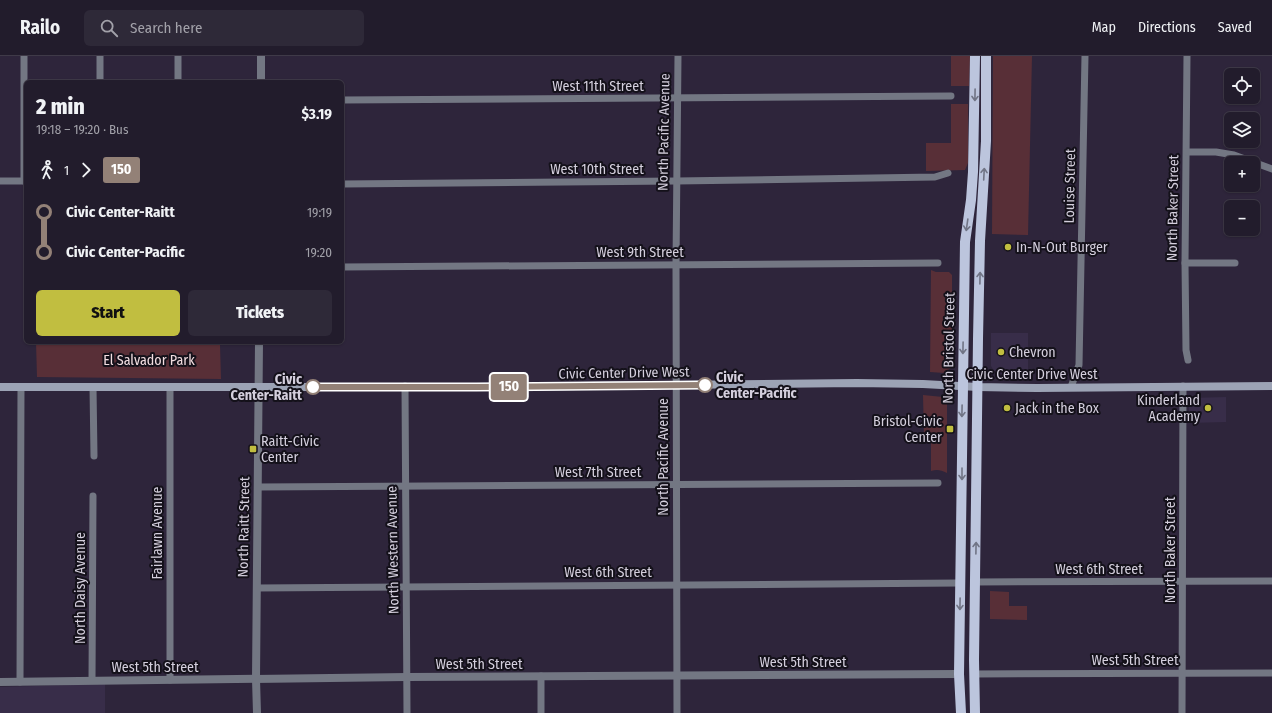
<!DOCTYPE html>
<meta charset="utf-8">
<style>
:root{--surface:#221c2c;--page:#2e2938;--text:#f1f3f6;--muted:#a2a1a9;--line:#3f3a48;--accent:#c1be40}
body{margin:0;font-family:"Fira Sans Condensed",sans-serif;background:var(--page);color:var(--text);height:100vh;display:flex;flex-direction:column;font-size:15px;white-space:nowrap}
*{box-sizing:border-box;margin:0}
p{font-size:13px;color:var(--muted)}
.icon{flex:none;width:22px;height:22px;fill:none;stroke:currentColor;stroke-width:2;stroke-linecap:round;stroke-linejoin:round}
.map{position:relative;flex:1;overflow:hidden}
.sheet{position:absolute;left:24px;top:24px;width:320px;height:264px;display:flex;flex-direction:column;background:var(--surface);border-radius:6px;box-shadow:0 1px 3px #0004,0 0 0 1px var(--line)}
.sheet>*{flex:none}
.badge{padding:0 8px;border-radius:3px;font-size:14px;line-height:26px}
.buttons{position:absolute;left:1224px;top:12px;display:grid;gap:8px}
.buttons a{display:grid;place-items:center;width:36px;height:36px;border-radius:6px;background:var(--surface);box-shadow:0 1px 3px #0004,0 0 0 1px var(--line);font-size:20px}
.map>.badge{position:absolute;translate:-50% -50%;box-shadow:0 0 0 2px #fff}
.legs{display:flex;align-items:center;gap:6px;height:44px;padding:0 12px;font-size:13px}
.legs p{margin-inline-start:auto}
.headline{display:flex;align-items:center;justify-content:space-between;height:68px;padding:0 12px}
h1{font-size:22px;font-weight:800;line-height:30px}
.button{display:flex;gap:8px;margin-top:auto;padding:8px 12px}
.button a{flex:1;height:46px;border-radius:6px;background:var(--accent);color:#111;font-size:16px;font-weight:800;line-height:46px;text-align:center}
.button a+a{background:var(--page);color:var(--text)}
ul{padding:0 12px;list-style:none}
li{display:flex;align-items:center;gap:14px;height:40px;font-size:15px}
li i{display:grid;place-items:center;width:6px;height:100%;margin:0 5px;background:currentColor}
li i::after{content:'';width:10px;height:10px;margin:-5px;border:3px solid;border-radius:50%;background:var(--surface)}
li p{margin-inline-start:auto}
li:first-child i{background:linear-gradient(#0000 50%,currentColor 0)}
li:last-child i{background:linear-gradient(currentColor 50%,#0000 0)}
header{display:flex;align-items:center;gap:24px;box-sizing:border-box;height:56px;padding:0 20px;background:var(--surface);border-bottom:1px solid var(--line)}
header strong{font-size:19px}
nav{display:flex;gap:22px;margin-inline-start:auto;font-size:14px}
.search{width:280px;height:36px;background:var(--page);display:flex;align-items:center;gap:10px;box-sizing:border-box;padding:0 14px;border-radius:6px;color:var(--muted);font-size:15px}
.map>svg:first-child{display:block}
.built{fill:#382d49}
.green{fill:#582f37}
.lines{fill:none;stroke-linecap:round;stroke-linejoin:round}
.minor{stroke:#737783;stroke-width:7}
.tertiary{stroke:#737783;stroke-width:8}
.secondary{stroke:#9ca3b5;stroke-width:8}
.primary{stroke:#bcc5dd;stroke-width:10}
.oneway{stroke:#707485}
.line-1-casing{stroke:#fff;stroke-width:9}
.line-1{stroke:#938177;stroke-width:6}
.poi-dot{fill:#c1be40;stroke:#14111a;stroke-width:1.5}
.stop-1-dot{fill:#fff;stroke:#938177;stroke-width:2}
.labels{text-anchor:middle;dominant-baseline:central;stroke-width:4;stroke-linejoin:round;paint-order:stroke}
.street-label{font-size:14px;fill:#d4cfdd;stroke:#14111a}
.poi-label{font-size:14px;fill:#d4cfdd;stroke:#14111a;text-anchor:start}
.park-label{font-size:14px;fill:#f2dde0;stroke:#14111a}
.stop-label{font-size:14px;font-weight:bold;fill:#d4cfdd;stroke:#14111a;text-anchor:start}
</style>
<header>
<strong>Railo</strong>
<div class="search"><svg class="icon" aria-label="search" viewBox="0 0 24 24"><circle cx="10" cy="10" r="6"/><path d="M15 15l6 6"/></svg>Search here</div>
<nav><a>Map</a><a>Directions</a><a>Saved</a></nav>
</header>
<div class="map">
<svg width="1272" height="657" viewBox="0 0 1272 657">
<rect width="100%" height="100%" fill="#2e253b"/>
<!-- built -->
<g class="built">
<path d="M991 277H1028V318H998L994 315 991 310Z"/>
<path d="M1226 341V366L1189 367V342Z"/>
<path d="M105 628V657H0V631Z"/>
</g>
<!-- green -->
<g class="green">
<path d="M951 0H970L969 30H951Z"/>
<path d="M993 0H1032L1028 179 992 178Z"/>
<path d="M951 48H968V107L965 114 926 115V87H951Z"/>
<path d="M931 214 936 216H949L952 219V311L944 317 930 316Z"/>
<path d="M36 286H212L213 289H220L221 323 37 321Z"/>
<path d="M923 339 943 341 947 346V417C941 414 937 413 931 415V381H924Z"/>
<path d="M990 535 1009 536V550H1027V564L990 563Z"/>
</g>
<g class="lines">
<!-- minor -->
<g class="minor">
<path d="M24 0V125"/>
<path d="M1187 0 1185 207 1186 294 1188 304"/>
<path d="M100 26V0"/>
<path d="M178 26V0"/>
<path d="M342 44 951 40"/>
<path d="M1187 96H1216L1234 99 1272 113"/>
<path d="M0 125H26"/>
<path d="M342 128 676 125 935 121 948 117"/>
<path d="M1185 207H1235"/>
<path d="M342 211 938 207"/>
<path d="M405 330 407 657"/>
<path d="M93 331 94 400"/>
<path d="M170 331V624"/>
<path d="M1071 331 1079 309 1085 0"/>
<path d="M258 431 938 427"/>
<path d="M975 526 1272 525"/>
<path d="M257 532 960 527"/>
<path d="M974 618 1272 617"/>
<path d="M541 620V657"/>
<path d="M92 624 93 440"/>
<path d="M20 626 21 331"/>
<path d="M677 657 676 209 678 0"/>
<path d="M1182 657 1183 330"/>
</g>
<!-- tertiary -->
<g class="tertiary">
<path d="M261 26V0"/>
<path d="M0 626 407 621 959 618"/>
<path d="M257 657 256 623 259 286"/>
</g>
<!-- secondary -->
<path class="secondary" d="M0 331H476L857 327 923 328 978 331 1037 332 1272 330"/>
<!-- primary -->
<g class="primary">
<path d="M961 657 959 618 965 186 971 144 973 116 975 0"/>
<path d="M975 657 974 604 978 283 980 185 986 85V0"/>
</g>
</g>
<!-- one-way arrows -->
<defs><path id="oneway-shaft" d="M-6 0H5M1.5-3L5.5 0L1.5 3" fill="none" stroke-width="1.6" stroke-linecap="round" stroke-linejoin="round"/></defs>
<g class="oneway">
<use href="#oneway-shaft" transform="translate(975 39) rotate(91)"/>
<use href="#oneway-shaft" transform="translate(984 118) rotate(-87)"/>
<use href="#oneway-shaft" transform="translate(967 169) rotate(98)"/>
<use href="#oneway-shaft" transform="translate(980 222) rotate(-89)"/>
<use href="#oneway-shaft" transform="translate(963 292) rotate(91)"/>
<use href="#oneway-shaft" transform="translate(962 355) rotate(91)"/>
<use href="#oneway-shaft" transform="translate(962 418) rotate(90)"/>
<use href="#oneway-shaft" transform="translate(976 492) rotate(-89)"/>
<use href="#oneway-shaft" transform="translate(960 548) rotate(91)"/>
</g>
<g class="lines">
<!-- line-1 casing -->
<g class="line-1-casing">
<path id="line-1" d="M313 331H476L705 329"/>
</g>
<!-- line-1 -->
<use href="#line-1" class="line-1"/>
</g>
<!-- markers -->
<g class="poi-dot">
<circle cx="1008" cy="191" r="4"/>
<circle cx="1001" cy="296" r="4"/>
<circle cx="1007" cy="352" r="4"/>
<circle cx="1208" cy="352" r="4"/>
<rect x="946" y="369" width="8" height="8" rx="2"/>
<rect x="249" y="389" width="8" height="8" rx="2"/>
</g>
<g class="stop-1-dot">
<circle cx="705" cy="329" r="7"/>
<circle cx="313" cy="331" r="7"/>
</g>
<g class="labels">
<!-- street labels -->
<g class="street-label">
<text x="598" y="30">West 11th Street</text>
<text transform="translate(664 76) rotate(-89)">North Pacific Avenue</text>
<text x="597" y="113">West 10th Street</text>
<text transform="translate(1070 130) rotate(-89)">Louise Street</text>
<text transform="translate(1173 152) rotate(-89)">North Baker Street</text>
<text x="640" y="196">West 9th Street</text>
<text transform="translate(949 292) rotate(-89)">North Bristol Street</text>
<text transform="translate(624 317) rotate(-1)">Civic Center Drive West</text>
<text x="1032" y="318">Civic Center Drive West</text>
<text transform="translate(663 401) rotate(-90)">North Pacific Avenue</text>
<text x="598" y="416">West 7th Street</text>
<text transform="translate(244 471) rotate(-89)">North Raitt Street</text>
<text transform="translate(157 477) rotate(-90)">Fairlawn Avenue</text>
<text transform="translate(393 494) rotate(-91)">North Western Avenue</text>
<text transform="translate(1170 494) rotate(-90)">North Baker Street</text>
<text x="1099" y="513">West 6th Street</text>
<text x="608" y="516">West 6th Street</text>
<text transform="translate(80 532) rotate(-90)">North Daisy Avenue</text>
<text x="1135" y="604">West 5th Street</text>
<text x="803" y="606">West 5th Street</text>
<text x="479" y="608">West 5th Street</text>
<text x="155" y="611">West 5th Street</text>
</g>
<!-- poi labels -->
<g class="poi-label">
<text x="1016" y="191">In-N-Out Burger</text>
<text x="1009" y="296">Chevron</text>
<text x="1200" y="344" text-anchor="end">Kinderland<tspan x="1200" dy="16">Academy</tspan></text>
<text x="1015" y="352">Jack in the Box</text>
<text x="942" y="365" text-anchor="end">Bristol-Civic<tspan x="942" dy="16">Center</tspan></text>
<text x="261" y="385">Raitt-Civic<tspan x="261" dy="16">Center</tspan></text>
</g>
<!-- park labels -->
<g class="park-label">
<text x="149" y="304">El Salvador Park</text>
</g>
<!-- stop labels -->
<g class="stop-label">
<text x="716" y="321">Civic<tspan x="716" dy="16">Center-Pacific</tspan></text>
<text x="302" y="323" text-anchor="end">Civic<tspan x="302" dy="16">Center-Raitt</tspan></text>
</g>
</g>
</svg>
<div class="buttons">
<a><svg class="icon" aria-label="locate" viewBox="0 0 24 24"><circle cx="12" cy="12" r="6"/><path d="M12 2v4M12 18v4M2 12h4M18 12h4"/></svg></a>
<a><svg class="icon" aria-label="layers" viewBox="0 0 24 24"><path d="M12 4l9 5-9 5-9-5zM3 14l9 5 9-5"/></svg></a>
<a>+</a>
<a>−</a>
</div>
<b class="badge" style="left:509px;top:331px;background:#938177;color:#fff">150</b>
<section class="sheet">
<div class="headline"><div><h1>2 min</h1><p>19:18 – 19:20 · Bus</p></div><b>$3.19</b></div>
<div class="legs"><svg class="icon" aria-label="walk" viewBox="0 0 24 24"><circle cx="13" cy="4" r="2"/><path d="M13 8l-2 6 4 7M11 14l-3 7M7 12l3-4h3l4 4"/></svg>1<svg class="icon" aria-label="forward" viewBox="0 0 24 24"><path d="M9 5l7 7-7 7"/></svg><b class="badge" style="background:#938177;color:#fff">150</b></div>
<ul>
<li><i style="color:#938177"></i><b>Civic Center-Raitt</b><p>19:19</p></li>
<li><i style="color:#938177"></i><b>Civic Center-Pacific</b><p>19:20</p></li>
</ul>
<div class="button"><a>Start</a><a>Tickets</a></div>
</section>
</div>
